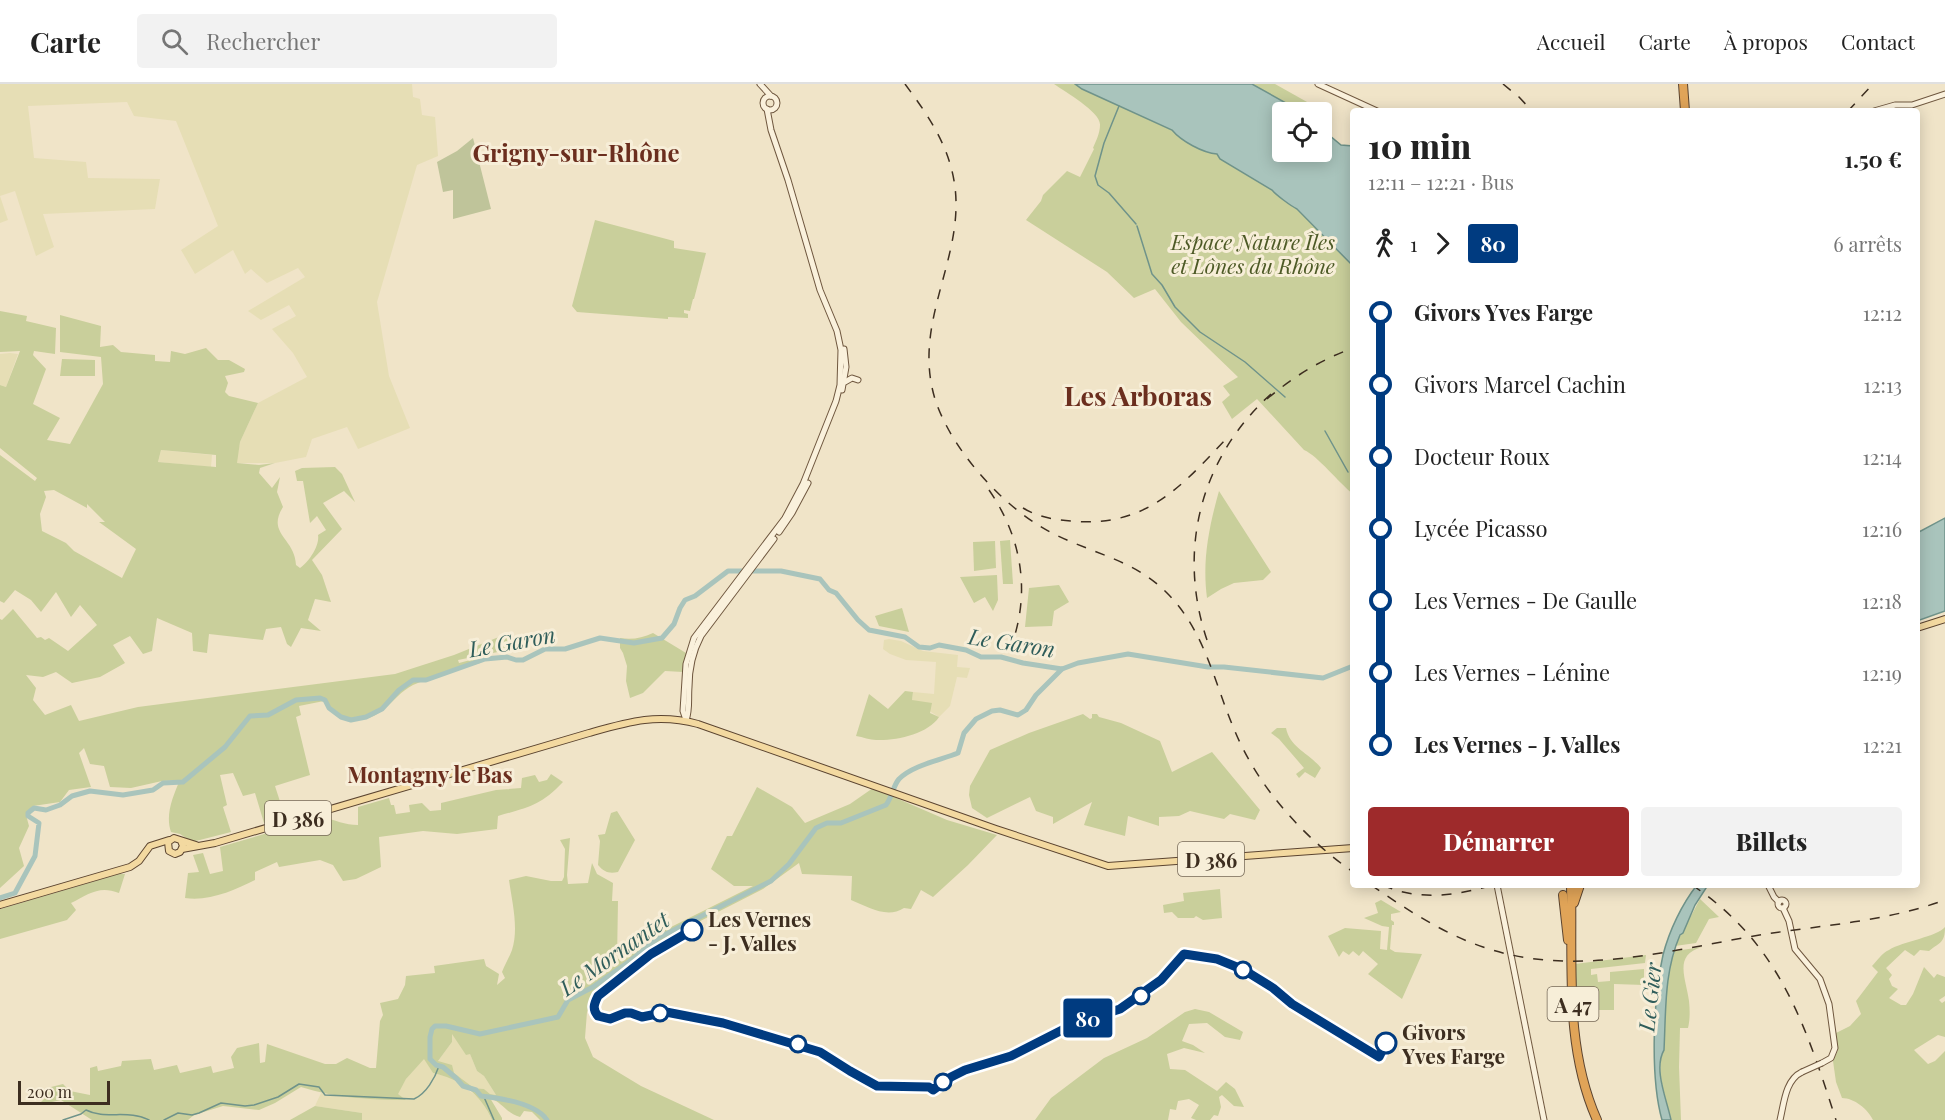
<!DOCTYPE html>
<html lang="fr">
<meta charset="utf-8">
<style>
:root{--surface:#fff;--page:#f2f2f2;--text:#222;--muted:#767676;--line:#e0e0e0;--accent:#9e2a2b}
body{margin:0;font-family:"Playfair Display",serif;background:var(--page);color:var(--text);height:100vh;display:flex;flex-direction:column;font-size:22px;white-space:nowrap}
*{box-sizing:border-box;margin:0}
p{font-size:20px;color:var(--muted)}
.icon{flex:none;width:33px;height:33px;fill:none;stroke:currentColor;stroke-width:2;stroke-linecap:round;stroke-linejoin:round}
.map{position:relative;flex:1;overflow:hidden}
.sheet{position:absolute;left:1350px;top:24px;width:570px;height:780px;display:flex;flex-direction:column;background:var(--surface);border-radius:6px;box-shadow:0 3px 15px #0003}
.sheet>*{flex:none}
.badge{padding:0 12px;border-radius:4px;font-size:21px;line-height:39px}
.controls{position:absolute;left:1272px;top:18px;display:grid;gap:12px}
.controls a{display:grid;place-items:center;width:60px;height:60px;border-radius:6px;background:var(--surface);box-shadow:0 3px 15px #0003;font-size:30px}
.scale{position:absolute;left:18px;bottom:15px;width:92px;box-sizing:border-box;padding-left:6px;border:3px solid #3d2e20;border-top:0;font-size:16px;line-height:21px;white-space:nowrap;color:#3d2e20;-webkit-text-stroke:4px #f7eed8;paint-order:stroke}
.map>.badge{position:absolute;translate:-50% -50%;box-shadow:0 0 0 3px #fff}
.legs{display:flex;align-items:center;gap:9px;height:66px;padding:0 18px;font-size:20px}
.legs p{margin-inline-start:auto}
.overview{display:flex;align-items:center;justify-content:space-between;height:102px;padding:0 18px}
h1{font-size:33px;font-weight:800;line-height:45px}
.action{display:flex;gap:12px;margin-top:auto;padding:12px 18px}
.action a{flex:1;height:69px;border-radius:6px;background:var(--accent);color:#fff;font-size:24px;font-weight:800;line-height:69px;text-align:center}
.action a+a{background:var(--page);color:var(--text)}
ul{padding:0 18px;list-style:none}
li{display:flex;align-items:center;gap:21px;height:72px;font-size:22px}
li i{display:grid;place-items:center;width:9px;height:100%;margin:0 8px;background:currentColor}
li i::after{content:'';width:15px;height:15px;margin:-8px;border:4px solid;border-radius:50%;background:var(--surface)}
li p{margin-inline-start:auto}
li:first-child i{background:linear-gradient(#0000 50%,currentColor 0)}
li:last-child i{background:linear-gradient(currentColor 50%,#0000 0)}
header{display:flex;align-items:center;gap:36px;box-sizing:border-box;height:84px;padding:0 30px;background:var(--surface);border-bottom:2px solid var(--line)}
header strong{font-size:28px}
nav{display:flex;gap:33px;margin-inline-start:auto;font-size:21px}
.search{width:420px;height:54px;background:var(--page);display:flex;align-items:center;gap:15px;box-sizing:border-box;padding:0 21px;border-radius:6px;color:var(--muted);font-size:22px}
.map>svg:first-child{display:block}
.farmland{fill:#e6deb5}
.green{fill:#c9cf9b;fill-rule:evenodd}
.cemetery{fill:#bfc49a}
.water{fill:#a9c4bc;stroke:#6f938a;stroke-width:1.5}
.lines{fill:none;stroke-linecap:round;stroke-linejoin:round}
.stream{stroke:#6f938a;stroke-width:1.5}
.river{stroke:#a9c4bc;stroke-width:5}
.secondary-casing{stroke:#6f573f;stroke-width:7}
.primary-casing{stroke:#5b4430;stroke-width:8}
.motorway-casing{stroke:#5b4430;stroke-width:10}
.secondary{stroke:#faf1dc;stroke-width:5}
.primary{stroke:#f3d9a0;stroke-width:6}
.motorway{stroke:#e0a458;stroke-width:8}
.rail{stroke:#3d2e20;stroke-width:1.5;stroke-dasharray:10 10;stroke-linecap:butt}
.secondary-bridge-casing{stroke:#6f573f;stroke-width:7;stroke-linecap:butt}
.secondary-bridge{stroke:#faf1dc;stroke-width:5}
.line-1-casing{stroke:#fff;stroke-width:14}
.line-1{stroke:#003b80;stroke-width:9}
.stop-1-dot{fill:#fff;stroke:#003b80;stroke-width:3}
.labels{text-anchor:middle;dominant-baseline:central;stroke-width:6;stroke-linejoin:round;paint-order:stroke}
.shield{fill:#f7eed8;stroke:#756857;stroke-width:1.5}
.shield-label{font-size:20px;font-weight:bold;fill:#3d2e20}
.park-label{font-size:21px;font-style:italic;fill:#4d5a26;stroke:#f7eed8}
.stop-label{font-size:21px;font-weight:bold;fill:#3d2e20;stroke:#f7eed8;text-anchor:start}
.water-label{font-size:22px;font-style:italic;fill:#2f5d5a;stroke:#f7eed8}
.neighbourhood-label{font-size:22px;font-weight:bold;fill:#6b2e1e;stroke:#f7eed8}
.quarter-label{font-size:24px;font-weight:bold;fill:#6b2e1e;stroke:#f7eed8}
.district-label{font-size:27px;font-weight:bold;fill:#6b2e1e;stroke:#f7eed8}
</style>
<header>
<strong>Carte</strong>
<div class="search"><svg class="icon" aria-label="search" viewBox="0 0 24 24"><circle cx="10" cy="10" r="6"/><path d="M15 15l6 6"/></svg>Rechercher</div>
<nav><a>Accueil</a><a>Carte</a><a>À propos</a><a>Contact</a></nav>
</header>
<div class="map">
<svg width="1945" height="1036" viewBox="0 0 1945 1036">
<rect width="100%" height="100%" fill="#f0e4c8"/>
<!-- farmland -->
<g class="farmland">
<path d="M0 0H412L413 13 420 15 422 31 435 33 438 72 417 81 377 218 389 292 410 344 358 365 347 343 312 355 306 373 275 379H236L240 358 258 319 307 293 293 269 272 245 296 232 289 221 261 236 248 227 305 193 298 184 267 199 251 185 245 190 233 166 195 190 181 166 218 142 176 37 134 32 127 18 28 22 34 74 86 78 88 94 160 95 155 125 43 130 54 163 36 172 15 107 0 112 8 136 0 139Z"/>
<path d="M10 269 18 270 6 303 0 301V270Z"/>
<path d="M161 366 212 371 211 383 158 378Z"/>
<path d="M889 555 901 557 923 567 958 571 957 583 970 584 967 594 957 593 950 622 939 633 912 616 913 608 934 610 936 578 906 576 890 570 883 565 884 556Z"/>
<path d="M452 949 470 970 477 987 484 992 496 1011 490 1010 484 1005 475 1004 492 1036H362V1029L315 1022 321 1009 363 1015H405L397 1010 406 995 424 974 433 989 449 993 478 1013 474 1004 438 977 452 958Z"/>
</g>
<!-- green -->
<g class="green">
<path d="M1054 0H1165L1353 130V410C1339 399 1318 372 1304 366L1257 315 1232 335 1222 318 1230 311 1223 302 1238 293 1181 238 1155 205 1134 214 1107 188 1026 136 1041 117 1043 111 1067 87 1080 93 1094 65 1093 64C1096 57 1100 49 1100 41 1101 28 1065 8 1054 0Z"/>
<path d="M1252 0H1275L1316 23 1325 26 1322 41V28H1302Z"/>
<path d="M595 136 674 157V164L706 169 694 215H693L690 227 684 226V229L688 230V234L668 233V235L577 228 572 222Z"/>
<path d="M0 227 27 232 26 237 56 244 55 270 34 267 33 271 46 285 33 320 60 334 47 356 70 360 103 300 101 273 60 268V231L101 242 100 263 113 261 121 268 155 271V277L170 278 171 267 185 270 206 264 218 276H229L245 285 244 288 225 292 228 299 225 308 229 312 258 319 240 358 237 379 259 381 275 379 260 384 259 389 272 404 280 393 277 408 283 423C266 450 295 454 296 481L300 484C308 479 320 462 318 451L326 446 317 432 310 439 303 397H297L295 387 302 384 335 383 342 390 355 418 344 407 323 419 342 445 312 476 322 491 331 518 315 515 308 536 321 547 301 544 291 563 287 560 281 543 266 545 263 556 209 550 207 569 193 567 192 549 157 534 152 567 143 570 130 552 113 561 125 579 100 593 72 599 56 588 43 593 26 591 36 604 33 616 45 631 71 621 79 637 138 623 395 590 454 571 511 548 518 564 458 576 459 579 482 573 480 579C458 586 434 592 413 601 401 607 394 617 384 625 365 642 336 639 324 617L299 622 301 631 296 633 310 691 275 702 285 733 264 739 255 709 243 712 233 689 220 691 227 721 223 723 231 748 192 758 180 750 171 748C165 731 173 712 180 696L162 697 131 704 110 703 104 682 90 680 84 664 79 669 91 703 69 706 60 718 33 722 26 731 29 742 19 764 24 782 0 804V535L2 536 13 525 37 554 41 553 45 556 49 554 68 567 97 541 80 521 71 533 56 508 41 528 31 516 15 506 4 519 0 517V371L35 397 37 394 0 364V301L6 303 20 267 0 268ZM161 366 216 371V383L158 378ZM54 406 87 424V420L105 438H99L136 465 122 494 74 467 66 459 42 447 40 430 46 413 44 407Z"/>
<path d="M62 275 95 276V292H60Z"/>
<path d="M1219 407 1271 488 1263 496 1234 499 1221 505 1207 514C1202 476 1209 443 1219 407Z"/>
<path d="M1010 456 1013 500H1003L1000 457Z"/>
<path d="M995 457 996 484 974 487 973 458Z"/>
<path d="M997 491 998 516 993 527 985 513 974 519 960 493Z"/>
<path d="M1059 501 1069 518 1054 527 1052 542 1025 543 1029 504Z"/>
<path d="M902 524 909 548 879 542 875 532Z"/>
<path d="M653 549 686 569 683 588 665 587 643 609 630 614 626 597 627 582 623 569 620 564V554C632 556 642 554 653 549Z"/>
<path d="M905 607 913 608 912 616 932 619 930 629 939 633C928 650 896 657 876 656 870 656 863 653 856 652L869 610 888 625Z"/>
<path d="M1083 630 1090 635 1092 634V630H1097L1099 633 1121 639 1160 657 1172 688 1212 668 1260 726 1255 736 1230 730 1224 735 1190 727 1179 732 1159 733V742L1128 732 1125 752 1084 741 1092 718 1053 740V733L1036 727 1030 713 987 734 972 724 969 711 970 702 990 666 1029 649Z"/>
<path d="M1277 644H1286C1290 664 1308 668 1321 684L1315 694 1305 688 1299 694 1296 690 1304 684 1279 655 1271 649Z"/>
<path d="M551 690 563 698C540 722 529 723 498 732L497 745 457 750 423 747 379 753 381 783 356 795 343 797 333 781 320 776 279 783 277 778 255 788V796C235 806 208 818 185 814L188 789 199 788 193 771 203 769 210 790 223 787 220 763 322 733C335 736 345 741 358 741V723L389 714 391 721H394L396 730 410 728 409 721 422 719 430 727 441 726V719L496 706 521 704 522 694 535 691 539 698 547 696Z"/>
<path d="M757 703 792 723 805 739 850 720 873 704 947 736 997 751 968 781 933 813 921 806 911 825 904 824C887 835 868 823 851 816L852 792 802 790 799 779 763 805 671 852 656 862 596 912 587 928 585 954 593 973 641 1002 714 1036H540L532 1028 524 1027 520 1033C506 1029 503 1019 490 1014L502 1034V1036H492C481 1010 460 995 433 989L424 975 406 995 398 1010 406 1016C370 1016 336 1014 301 1003L275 1019 259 1026 223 1022 194 1031 188 1036H92L61 1016 43 1020 41 1018 47 1012 46 1006 51 1003 63 1000 70 1007 90 1011V984L97 982 98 987 121 982 122 977 151 975 154 986 177 981 180 989 211 982 213 989 234 984 231 973 237 964 259 959 260 979 265 978 267 960 325 980H336L347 974 370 984H376L380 937 383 931 380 919 398 915 405 901 406 892 435 889 434 882 484 875 486 882 499 890 497 901 505 894 502 888C505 880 509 874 512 866 519 844 512 818 509 796L526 792 551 797H562L564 793 565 765 560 756 570 754 567 791 568 800 588 799 592 779 597 790 613 799 612 817H618L617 876 650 851 661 848 753 802H734L711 785 727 752H732ZM452 950 466 971 470 970 477 987 484 992 496 1011 490 1010 484 1005 474 1004 454 989 452 981 438 977 452 958Z"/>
<path d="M617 727 635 756 618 788C609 790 604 788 598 781L600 757 598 751 605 750 611 729Z"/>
<path d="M119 790H125L119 809C99 801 89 810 71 819L76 826 67 836 0 855V825Z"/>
<path d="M1220 805 1222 834 1203 836 1196 832 1194 834H1178L1172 828 1164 829 1163 821 1184 817 1183 809Z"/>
<path d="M1700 815 1719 833 1709 835 1696 859 1675 862Z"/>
<path d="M1381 816 1401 828 1391 830V836L1394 838V841H1392L1390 865 1395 868 1422 870 1402 915 1368 890 1378 880 1363 867 1359 872 1353 867 1349 871 1343 867 1339 873 1328 852 1345 844 1381 847 1380 865 1387 866 1389 843 1382 842 1364 834 1378 829 1375 819Z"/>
<path d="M1945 843C1945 859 1940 858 1929 867L1920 866 1914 872 1905 866 1886 884 1892 891 1889 895 1892 902 1898 905 1889 914 1901 921H1906L1913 910 1924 883 1934 894 1937 890 1945 893V912L1939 916 1942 919 1945 917V953L1938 951 1914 966 1928 980 1935 977 1945 967V1036H1873C1868 1025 1854 1014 1842 1014L1836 998 1833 977 1838 966 1836 949 1850 942 1861 930 1856 917 1878 888 1872 882C1877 877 1882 869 1889 866 1903 857 1937 853 1945 843Z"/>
<path d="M1702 863C1673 871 1686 894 1689 917 1690 926 1690 936 1688 944H1680L1679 983 1681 1036H1671C1667 1017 1654 984 1664 966 1666 933 1662 898 1675 867Z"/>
<path d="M1646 871 1645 879 1591 885V891L1597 890 1598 898 1610 897V888L1644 885V901L1614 900V926H1577L1575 880Z"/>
<path d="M1195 925 1209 928 1243 948 1240 956 1225 953 1207 939 1189 940 1182 957 1193 961 1205 969 1184 964 1167 970 1170 985 1185 986 1217 1007 1226 998 1235 1005 1244 1023 1234 1022 1222 1011 1219 1013 1221 1023 1218 1032 1214 1031 1210 1036H1196L1191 1034 1199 1021 1189 1015 1178 1017 1176 1026 1170 1025 1168 1036H1035L1051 1014 1104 974 1147 954 1185 928Z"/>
<path d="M315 1022 362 1029V1036H290Z"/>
</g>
<!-- cemetery -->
<path class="cemetery" d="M473 54 491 125 453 135V106L443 108 437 78 457 67Z"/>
<!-- water -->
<g class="water">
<path d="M1075 0H1252L1302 28H1282V68H1322V41L1323 46 1341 61 1353 62V182L1297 125C1291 122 1276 111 1272 106L1220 75 1217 70C1203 69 1181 57 1172 46L1082 5Z"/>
<path d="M1945 434V527L1917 537V449Z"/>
<path d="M1697 801H1708L1695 821 1683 849 1680 851C1664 888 1666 926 1664 966 1653 985 1667 1016 1671 1036H1662C1650 993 1653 916 1663 871 1669 847 1682 820 1697 801Z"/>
</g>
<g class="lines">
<!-- stream -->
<g class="stream">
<path d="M1119 22 1104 59 1095 92 1098 101 1109 109 1136 140"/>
<path d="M1137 142 1152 190 1162 201 1175 223 1200 248 1245 278 1285 313"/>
<path d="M1325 347 1348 388"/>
<path d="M484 1013 494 1036"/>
<path d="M63 1036 81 1030 86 1026C105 1036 129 1025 149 1036"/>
<path d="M164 1036 178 1029 192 1031 199 1029 221 1019 245 1022 254 1021 278 1013 299 1000 319 1003 325 1011 414 1015C426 1010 435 994 439 982"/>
</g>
<!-- river -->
<g class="river">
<path d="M0 814 15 809 35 772 39 739 28 732V729L34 724 46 726 60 721 72 712 90 707 123 711 153 706 163 699 183 698 225 663 250 632 268 631 296 616 320 614 325 616 329 624 341 633 351 636 366 633 382 625 399 606 413 596H426L485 575 507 573 516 576H523L545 565H565L600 554 634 559 662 554 674 540 680 524 685 516 695 512 728 487H781L820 495 829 506 836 509 858 536 869 546 905 553 919 563 930 564 939 561 966 566 981 573H1001L1023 579 1062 585 1078 579 1128 570 1208 583H1224L1323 594 1353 582"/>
<path d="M547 1036C536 1019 499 1014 481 1012L476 1006 463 1002 456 994 443 983 436 981 430 975V953L432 945 435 942H446L480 950 558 933 568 916 593 903 630 877 658 854 771 797 789 780 816 744 827 739H841L886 721C892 713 893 702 899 695 913 681 941 676 958 669L964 649 976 635 992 627 1000 626 1018 631 1026 626 1036 611 1062 585"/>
</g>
<!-- secondary casing -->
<g class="secondary-casing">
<g id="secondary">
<path d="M760 0 771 12"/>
<path d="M1318 0 1377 27"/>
<circle cx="770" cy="19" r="7"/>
<path d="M1874 27 1895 21H1912L1945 10"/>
<path d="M845 298 852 294 858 296"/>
<path d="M842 306 846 283 844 265"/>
<path d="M779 448 792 429 808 399"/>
<path d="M686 636 683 627 686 580 694 554 785 434 803 400 836 317 840 301 841 266 837 247 820 206 788 96 771 46 767 25"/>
<path d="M686 636C690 626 688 614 689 603 689 584 692 569 701 552L774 455"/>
<path d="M1497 801 1544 1036"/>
<path d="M1768 801 1774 813 1779 818"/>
<circle cx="1782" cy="820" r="4"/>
<path d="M1783 824 1789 837 1795 865 1820 895 1829 920 1835 964 1831 974 1822 979"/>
<path d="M1780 1036C1784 1020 1785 996 1802 988"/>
</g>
</g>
<!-- primary casing -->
<g class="primary-casing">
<g id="primary">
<path d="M1917 544 1945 535"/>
<path d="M181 757 183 762 180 768 175 770 169 767 168 758 174 754 196 761"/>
<path d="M182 765 215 759 589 649C628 638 657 629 698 640L996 745 1108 782 1353 764"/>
<path d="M0 821 130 783 139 777 150 762 169 756"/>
</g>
</g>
<!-- motorway casing -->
<g class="motorway-casing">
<g id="motorway">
<path d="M1683 0 1685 27"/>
<path d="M1571 801C1573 880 1564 962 1597 1036"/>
<path d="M1563 811 1568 856"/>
<path d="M1574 819 1580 801"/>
</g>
</g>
<!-- secondary -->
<use href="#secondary" class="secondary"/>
<!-- primary -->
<use href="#primary" class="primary"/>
<!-- motorway -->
<use href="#motorway" class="motorway"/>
<!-- rail -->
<g class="rail">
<path d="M905 0C925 27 944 54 952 87 972 167 910 233 935 315 952 368 1008 429 1058 452 1096 470 1137 478 1167 509 1205 547 1214 598 1234 645 1257 702 1303 753 1353 788"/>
<path d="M1503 0 1519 13 1532 27"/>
<path d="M1848 27 1873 0"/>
<path d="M1267 315C1293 293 1320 276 1353 264"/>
<path d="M989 406C1020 451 1030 502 1014 554"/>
<path d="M1023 424C1038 433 1055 436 1072 437 1145 444 1181 403 1226 355"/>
<path d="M1207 556C1177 467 1200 374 1271 310"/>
<path d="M1371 801C1406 825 1442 849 1483 863 1575 895 1673 865 1766 850 1825 841 1888 837 1945 816"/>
<path d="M1383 801C1416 817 1457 812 1492 801"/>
<path d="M1692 801C1780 860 1805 940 1836 1036"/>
</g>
<!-- secondary-bridge casing -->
<g class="secondary-bridge-casing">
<path id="secondary-bridge" d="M1802 988 1822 979"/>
</g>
<!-- secondary-bridge -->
<use href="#secondary-bridge" class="secondary-bridge"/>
</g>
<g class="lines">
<!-- line-1 casing -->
<g class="line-1-casing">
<path id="line-1" d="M692 846 651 870 598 912C594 920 592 925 598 932L610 935 625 929H631L642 933 666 928 723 939 820 968 850 987 877 1002 929 1003 933 1006 951 993 965 986 1011 972 1074 940 1120 925 1161 896 1184 870 1217 875 1244 886 1273 904 1292 920 1379 973 1386 959"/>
</g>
<!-- line-1 -->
<use href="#line-1" class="line-1"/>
</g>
<!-- markers -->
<g class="stop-1-dot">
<circle cx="692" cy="846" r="10"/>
<circle cx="1243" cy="886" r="8"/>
<circle cx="1141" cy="912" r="8"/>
<circle cx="660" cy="929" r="8"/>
<circle cx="1386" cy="959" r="10"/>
<circle cx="798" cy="960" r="8"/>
<circle cx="943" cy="998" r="8"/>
</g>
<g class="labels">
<!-- shield labels -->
<g class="shield">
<rect x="265" y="717" width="66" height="34" rx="4.5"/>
<rect x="1178" y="758" width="66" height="34" rx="4.5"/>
<rect x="1547.5" y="903" width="51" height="34" rx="4.5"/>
</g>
<g class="shield-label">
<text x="298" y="734">D 386</text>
<text x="1211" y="775">D 386</text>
<text x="1573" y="920">A 47</text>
</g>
<!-- park labels -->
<g class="park-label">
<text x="1253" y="157">Espace Nature Îles<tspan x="1253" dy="24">et Lônes du Rhône</tspan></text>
</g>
<!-- stop labels -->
<g class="stop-label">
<text x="708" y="834">Les Vernes<tspan x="708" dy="24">- J. Valles</tspan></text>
<text x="1402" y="947">Givors<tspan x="1402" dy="24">Yves Farge</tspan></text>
</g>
<!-- water labels -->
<g class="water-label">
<text transform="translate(512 557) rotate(-10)">Le Garon</text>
<text transform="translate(1012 558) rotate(9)">Le Garon</text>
<text transform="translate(614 869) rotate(-35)">Le Mornantet</text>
<text transform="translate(1649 913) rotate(-84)">Le Gier</text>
</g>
<!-- neighbourhood labels -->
<g class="neighbourhood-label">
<text x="430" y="690">Montagny le Bas</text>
</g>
<!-- quarter labels -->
<g class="quarter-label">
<text x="576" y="68">Grigny-sur-Rhône</text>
</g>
<!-- district labels -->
<g class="district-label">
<text x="1138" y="311">Les Arboras</text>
</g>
</g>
</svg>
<div class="controls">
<a><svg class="icon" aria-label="locate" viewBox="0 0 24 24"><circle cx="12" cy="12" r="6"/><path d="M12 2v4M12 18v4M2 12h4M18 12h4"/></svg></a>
</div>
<div class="scale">200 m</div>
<b class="badge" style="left:1088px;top:934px;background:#003b80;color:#fff">80</b>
<section class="sheet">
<div class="overview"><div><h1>10 min</h1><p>12:11 – 12:21 · Bus</p></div><b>1.50 €</b></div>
<div class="legs"><svg class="icon" aria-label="walk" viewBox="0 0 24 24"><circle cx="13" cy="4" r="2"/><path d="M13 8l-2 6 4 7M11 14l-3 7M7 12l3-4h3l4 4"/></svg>1<svg class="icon" aria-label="forward" viewBox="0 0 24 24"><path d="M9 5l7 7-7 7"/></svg><b class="badge" style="background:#003b80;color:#fff">80</b><p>6 arrêts</p></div>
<ul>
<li><i style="color:#003b80"></i><b>Givors Yves Farge</b><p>12:12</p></li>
<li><i style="color:#003b80"></i><span>Givors Marcel Cachin</span><p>12:13</p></li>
<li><i style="color:#003b80"></i><span>Docteur Roux</span><p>12:14</p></li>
<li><i style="color:#003b80"></i><span>Lycée Picasso</span><p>12:16</p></li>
<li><i style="color:#003b80"></i><span>Les Vernes - De Gaulle</span><p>12:18</p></li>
<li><i style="color:#003b80"></i><span>Les Vernes - Lénine</span><p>12:19</p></li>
<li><i style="color:#003b80"></i><b>Les Vernes - J. Valles</b><p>12:21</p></li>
</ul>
<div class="action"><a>Démarrer</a><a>Billets</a></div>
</section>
</div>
